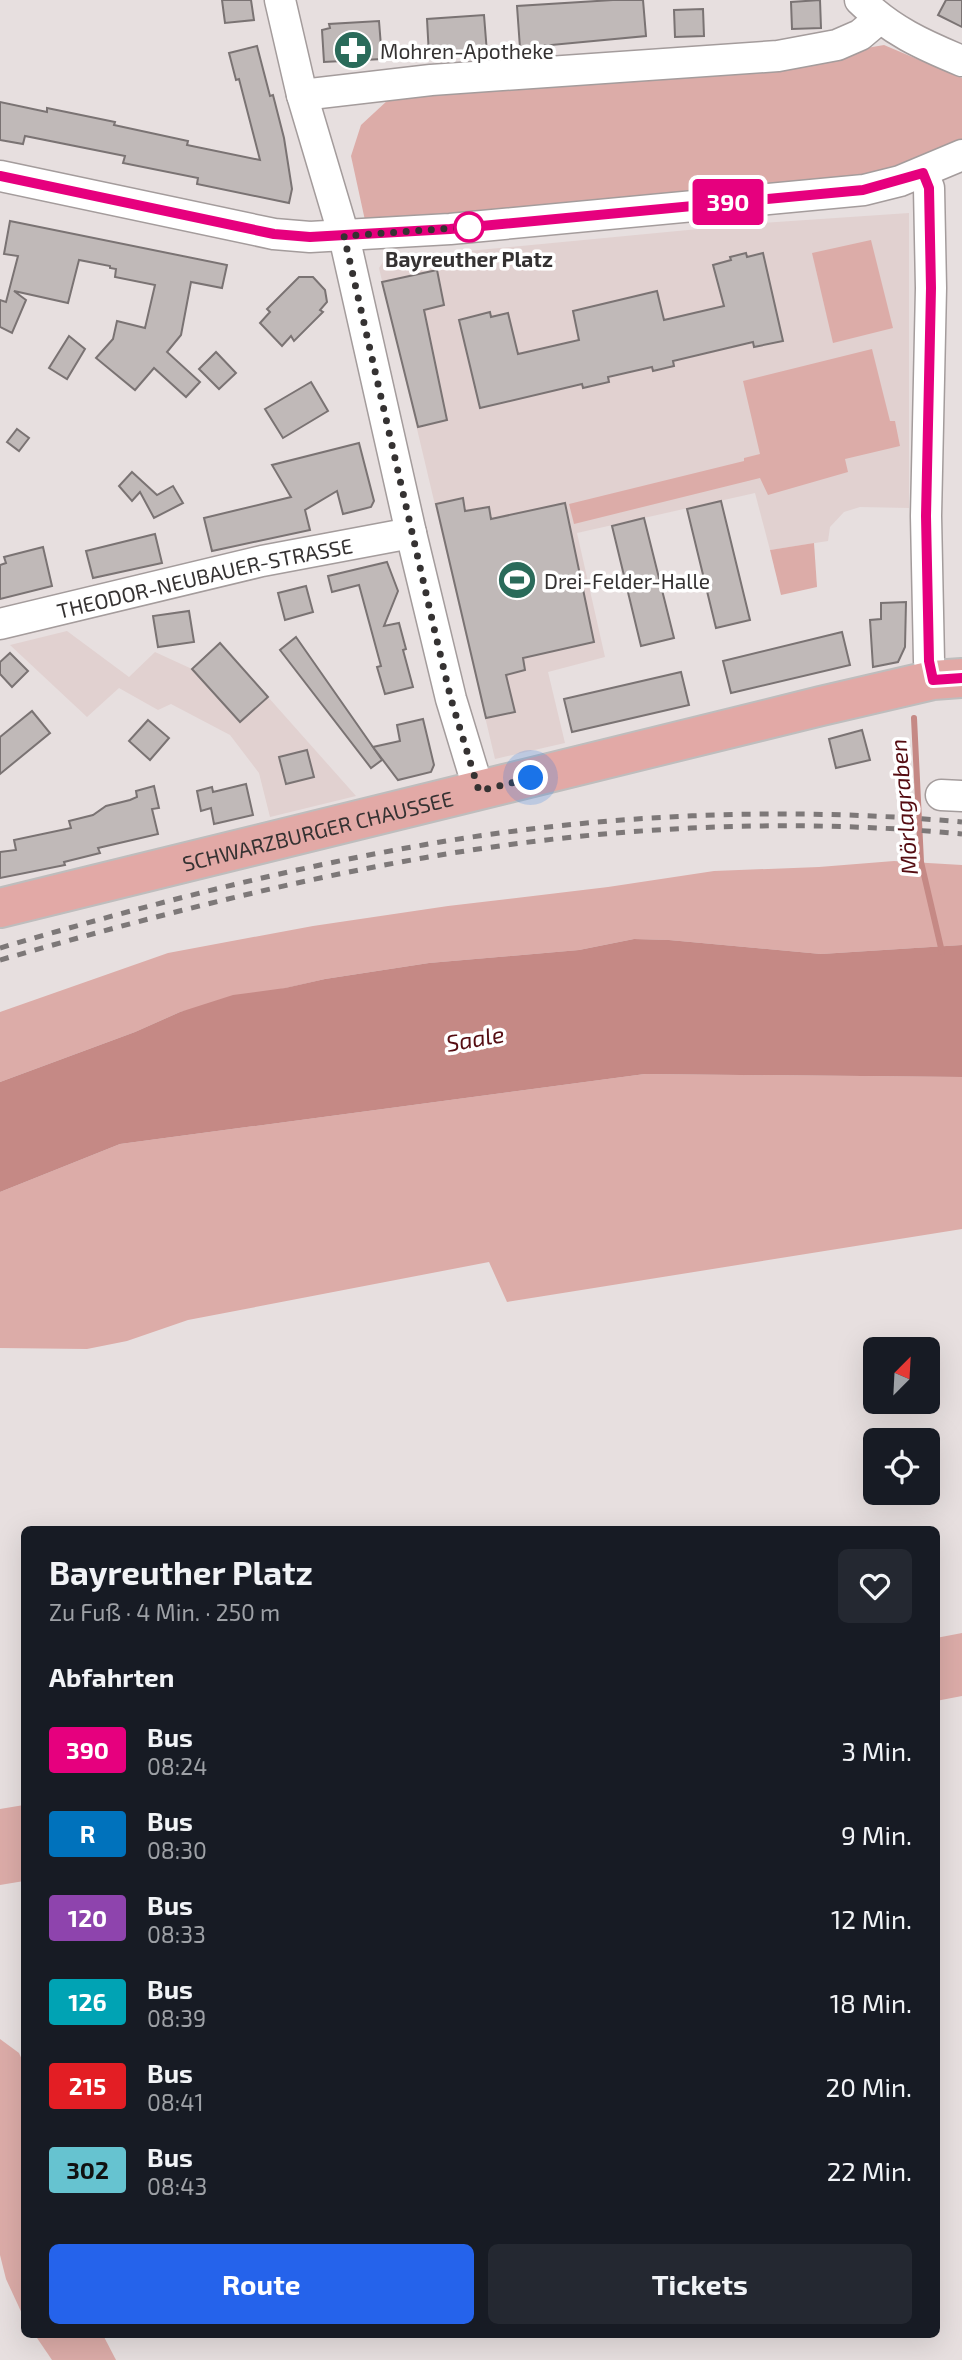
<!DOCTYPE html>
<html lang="de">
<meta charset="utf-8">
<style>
:root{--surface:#171b24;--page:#242831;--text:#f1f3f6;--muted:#9ea1a6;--accent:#2563eb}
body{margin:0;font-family:"Exo 2",sans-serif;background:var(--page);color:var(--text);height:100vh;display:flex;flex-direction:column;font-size:26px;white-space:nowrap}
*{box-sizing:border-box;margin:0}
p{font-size:23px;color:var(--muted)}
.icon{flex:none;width:38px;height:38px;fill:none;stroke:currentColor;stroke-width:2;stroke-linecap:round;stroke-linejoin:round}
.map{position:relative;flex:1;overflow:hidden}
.drawer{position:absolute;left:21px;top:1526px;width:919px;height:812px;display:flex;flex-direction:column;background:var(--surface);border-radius:10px;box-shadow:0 7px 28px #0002}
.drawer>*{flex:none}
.badge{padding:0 14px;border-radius:5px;font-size:24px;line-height:46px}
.needle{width:46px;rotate:24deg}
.controls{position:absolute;left:863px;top:1337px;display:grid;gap:14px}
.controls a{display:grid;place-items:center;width:77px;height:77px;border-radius:10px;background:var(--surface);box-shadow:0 7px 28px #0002;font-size:35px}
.you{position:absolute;width:35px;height:35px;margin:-18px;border:5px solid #fff;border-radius:50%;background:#1a73e8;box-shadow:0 0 0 10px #1a73e833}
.map>.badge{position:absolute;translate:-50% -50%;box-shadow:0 0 0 4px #fff}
h2{padding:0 28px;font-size:26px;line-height:63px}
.round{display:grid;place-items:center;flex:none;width:74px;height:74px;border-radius:10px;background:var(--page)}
.headline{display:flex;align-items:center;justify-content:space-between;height:119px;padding:0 28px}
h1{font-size:33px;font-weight:700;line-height:52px}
.action{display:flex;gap:14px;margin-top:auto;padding:14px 28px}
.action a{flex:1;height:80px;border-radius:10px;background:var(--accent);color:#fff;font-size:28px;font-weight:700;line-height:80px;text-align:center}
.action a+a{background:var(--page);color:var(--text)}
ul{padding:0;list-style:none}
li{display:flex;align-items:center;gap:21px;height:84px;padding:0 28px}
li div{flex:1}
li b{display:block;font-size:26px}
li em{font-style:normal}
li .badge{min-width:77px;font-weight:700;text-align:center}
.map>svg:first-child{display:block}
.built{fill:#e1d1d0}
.green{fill:#dcaca8}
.water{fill:#c58985}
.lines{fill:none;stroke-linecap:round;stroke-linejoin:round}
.stream{stroke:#c58985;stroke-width:6}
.building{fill:#c0b9b8;stroke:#7a7373;stroke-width:2}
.minor-casing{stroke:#a49c9c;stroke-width:33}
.major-casing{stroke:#bebdbd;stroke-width:42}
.minor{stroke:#fff;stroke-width:30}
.major{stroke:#e2a9a6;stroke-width:38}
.rail{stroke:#7d7878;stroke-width:5;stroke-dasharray:9 9;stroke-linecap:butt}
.line-casing{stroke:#fff;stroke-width:16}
.line{stroke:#e6007e;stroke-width:10}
.walk{stroke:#353232;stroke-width:7;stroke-dasharray:0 12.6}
.stop-dot{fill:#fff;stroke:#e6007e;stroke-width:3.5}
.labels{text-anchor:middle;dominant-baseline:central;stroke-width:7;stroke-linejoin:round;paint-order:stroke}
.poi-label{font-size:21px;fill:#353232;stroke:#fff;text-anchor:start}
.stop-label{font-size:21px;font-weight:bold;fill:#353232;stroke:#fff}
.street-label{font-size:21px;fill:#353232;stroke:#fff}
.water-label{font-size:23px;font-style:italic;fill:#550c11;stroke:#fff}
</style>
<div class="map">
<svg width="962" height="2360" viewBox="0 0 962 2360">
<rect width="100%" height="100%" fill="#e7dfdf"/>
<!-- built -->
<g class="built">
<path d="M909 213V508L860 507 844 512 830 527 828 541 770 550 755 493 577 533 605 657 548 672 565 743 495 759 379 268 385 259 761 223Z"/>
<path d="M67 631 129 677 155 652 192 669 220 643 356 796 270 817 259 773 230 735 171 704 158 710 119 688 87 717 10 645Z"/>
</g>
<!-- green -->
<g class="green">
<path d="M884 45 962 78V141L911 171 366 225 351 156 361 125 388 100 832 54Z"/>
<path d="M871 240 893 328 833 343 812 253Z"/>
<path d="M872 349 890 421H895L900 446 845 459 848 472 768 495 760 478 574 524 569 504 744 461V458L760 454 743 381Z"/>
<path d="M814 543 817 587 781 595 770 550Z"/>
<path d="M894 861 962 865V945L821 954 669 940 634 939 579 950 429 963 325 979 180 1012 135 1032 0 1082V1012L168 953 313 926 448 906 608 887 714 871 819 867Z"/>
<path d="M645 1074 962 1077V1229L507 1302 489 1262 188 1320 127 1341 87 1349 0 1348V1192L120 1144Z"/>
<path d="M962 1633V1696L936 1701V1638Z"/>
<path d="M24 1805V1881L0 1885V1809Z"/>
<path d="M0 2039 19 2053 24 2064V2318L6 2279 0 2255Z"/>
<path d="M35 2335H103L116 2360H52Z"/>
</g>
<!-- water -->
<path class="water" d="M634 939 669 940 821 954 962 945V1077L645 1074 120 1144 0 1192V1082L135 1032 180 1012 233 995 285 988 325 979 429 963 579 950Z"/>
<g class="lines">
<!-- stream -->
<path class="stream" d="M914 718 921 862 942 952"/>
</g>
<!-- building -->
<g class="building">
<path d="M222 0H251L254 20 225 23Z"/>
<path d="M613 0H643L646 36 520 48 517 6Z"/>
<path d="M820 0 821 28 792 29 791 2Z"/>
<path d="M946 0H962V27L938 15Z"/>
<path d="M703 9 704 36 675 37 674 10Z"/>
<path d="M484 15 487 53 429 56 427 19Z"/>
<path d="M379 21 382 59 324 62 322 30 330 28 329 24Z"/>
<path d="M257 46 270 96 273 95 284 138 292 189 289 203 197 184 198 178 123 163 125 156 25 136 23 144 0 140V102L47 112V108L115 122 114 125 188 141 187 145 260 160 239 79 236 80 229 53Z"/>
<path d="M10 221 227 265 222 288 191 282 181 335 167 352 200 382 186 397 154 368 135 390 96 358 113 339 117 321 145 328 155 285 115 277 116 269 110 268V266L79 260 68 303 14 291 26 300 12 333 0 327V300L6 302 18 256 4 254Z"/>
<path d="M746 253 747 257 763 253 783 341 754 347 753 342 673 361 674 366 653 371 652 367 608 377 609 382 583 388 582 384 480 408 459 320 490 312 491 317 508 313 518 354 579 340 573 311 657 291 664 320 724 306 713 265 731 260 730 257Z"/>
<path d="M437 270 444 305 424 310 447 420 418 427 382 282Z"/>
<path d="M299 277H313L325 290 327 302 320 310 323 312 294 341 291 336 282 346 260 323 270 312 267 309Z"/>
<path d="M69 336 85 349 67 379 49 368Z"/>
<path d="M216 352 236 373 219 389 199 369Z"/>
<path d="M311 382 328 411 283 438 265 409Z"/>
<path d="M17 429 29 438 19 451 7 442Z"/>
<path d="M359 443 374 501 371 507 343 514 337 491 305 510 310 530 212 551 204 518 291 497 272 465Z"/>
<path d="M132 472 157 495 173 486 183 503 154 518 140 492 132 501 119 486Z"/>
<path d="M463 498 465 511 489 507 491 519 565 503 594 642 523 658 525 670 506 675 515 712 486 718 436 504Z"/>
<path d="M721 501 750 620 716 628 687 509Z"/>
<path d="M644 518 674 638 641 646 612 526Z"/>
<path d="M155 534 162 563 93 578 86 551Z"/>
<path d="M43 547 52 586 0 599V565L6 563 4 557Z"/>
<path d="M387 562 398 591 384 626 399 623 406 649 403 650 413 687 385 694 377 667 381 666 359 585 332 592 328 576Z"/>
<path d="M306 586 313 612 285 620 278 593Z"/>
<path d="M906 602 905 647 898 662 873 667 870 620 881 619V603Z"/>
<path d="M189 611 194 642 158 647 153 616Z"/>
<path d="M842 632 850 665 731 693 723 661Z"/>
<path d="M296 637 382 760 371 768 280 650Z"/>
<path d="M220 643 268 697 240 722 192 669Z"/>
<path d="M10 653 28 671 12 687 0 674V662Z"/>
<path d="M681 672 689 705 572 732 564 699Z"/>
<path d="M32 711 50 733 0 774V737Z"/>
<path d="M423 719 434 765 431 772 398 780 373 747 400 741 397 725Z"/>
<path d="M148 720 169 738 150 760 129 741Z"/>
<path d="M862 730 870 760 836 768 829 739Z"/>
<path d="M307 750 314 777 286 784 279 757Z"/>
<path d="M246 784 253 815 214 824 211 808 201 811 197 791 212 787 213 792Z"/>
<path d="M154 786 159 808 152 809 158 834 98 848 100 853 64 862 65 865 0 878V852L16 850 14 840 71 828 69 821 93 815 106 806 130 800 137 797 136 791Z"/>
</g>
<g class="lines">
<!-- minor casing -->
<g class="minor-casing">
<g id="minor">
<path d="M280 0 302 95 344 236 411 533 451 699 479 791"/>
<path d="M860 0C890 30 923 45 962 61"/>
<path d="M302 95 431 80 778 56 837 45 860 35 879 19"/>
<path d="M923 173 929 188 931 288 926 516 929 661 933 680"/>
<path d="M0 176 274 234 310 237 450 229 864 190 900 181 962 155"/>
<path id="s1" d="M0 624 262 561 411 533"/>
<path d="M941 795 962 796"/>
</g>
</g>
<!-- major casing -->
<g class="major-casing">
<g id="major">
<path id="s2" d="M0 908 821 706 933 680 962 678"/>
</g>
</g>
<!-- minor -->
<use href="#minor" class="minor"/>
<!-- major -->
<use href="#major" class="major"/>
<!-- rail -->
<g class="rail">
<path d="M0 948C139 907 280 870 423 845 599 814 784 806 962 822"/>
<path d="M0 960C139 920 280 883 423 858 599 827 784 817 962 834"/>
</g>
</g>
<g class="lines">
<!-- line casing -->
<g class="line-casing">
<path id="line" d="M0 176 274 234 310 237 450 229 863 190 923 173 929 188 931 288 926 516 929 661 933 680 962 678"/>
</g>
<!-- line -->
<use href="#line" class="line"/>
<!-- walk -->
<path class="walk" d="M469 227 344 236 434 628 451 699 479 791 531 778"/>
</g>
<!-- icons -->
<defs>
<g id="pharmacy-disc" transform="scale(2.0125)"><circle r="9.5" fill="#2a6b5a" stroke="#fff"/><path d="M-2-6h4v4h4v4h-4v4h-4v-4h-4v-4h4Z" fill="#fff"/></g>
<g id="stadium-disc" transform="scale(2.0125)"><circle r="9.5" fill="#2a6b5a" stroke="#fff"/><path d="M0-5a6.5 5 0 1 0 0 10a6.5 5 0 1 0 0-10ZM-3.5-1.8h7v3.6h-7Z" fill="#fff"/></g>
</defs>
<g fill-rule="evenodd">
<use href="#pharmacy-disc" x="353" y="50"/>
<use href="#stadium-disc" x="517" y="580"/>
</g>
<!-- markers -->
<circle class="stop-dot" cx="469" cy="227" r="14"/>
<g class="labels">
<!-- poi labels -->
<g class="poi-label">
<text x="380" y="50">Mohren-Apotheke</text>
<text x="544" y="580">Drei-Felder-Halle</text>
</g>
<!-- stop labels -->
<g class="stop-label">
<text x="469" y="258">Bayreuther Platz</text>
</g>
<!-- street labels -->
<g class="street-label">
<text stroke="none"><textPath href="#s1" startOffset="210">THEODOR-NEUBAUER-STRASSE</textPath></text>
<text stroke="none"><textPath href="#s2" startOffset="327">SCHWARZBURGER CHAUSSEE</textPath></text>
</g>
<!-- water labels -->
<g class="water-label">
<text transform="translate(903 807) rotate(-95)">Mörlagraben</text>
<text transform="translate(475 1038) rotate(-10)">Saale</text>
</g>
</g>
</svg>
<div class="controls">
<a><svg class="needle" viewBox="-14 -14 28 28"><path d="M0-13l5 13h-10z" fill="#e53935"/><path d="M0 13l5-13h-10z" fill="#9ea1a6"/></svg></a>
<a><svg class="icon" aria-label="locate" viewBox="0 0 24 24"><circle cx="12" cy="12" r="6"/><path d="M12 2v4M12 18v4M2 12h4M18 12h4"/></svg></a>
</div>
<div class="you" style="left:531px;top:778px"></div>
<b class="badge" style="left:728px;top:202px;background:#e6007e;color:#fff">390</b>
<section class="drawer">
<div class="headline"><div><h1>Bayreuther Platz</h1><p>Zu Fuß · 4 Min. · 250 m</p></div><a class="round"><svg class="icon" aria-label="heart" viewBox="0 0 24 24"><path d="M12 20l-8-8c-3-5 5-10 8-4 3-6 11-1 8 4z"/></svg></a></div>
<h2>Abfahrten</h2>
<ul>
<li><span class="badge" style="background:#e6007e;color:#fff">390</span><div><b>Bus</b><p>08:24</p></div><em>3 Min.</em></li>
<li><span class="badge" style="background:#0072bc;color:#fff">R</span><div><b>Bus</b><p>08:30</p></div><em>9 Min.</em></li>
<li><span class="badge" style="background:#8e44ad;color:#fff">120</span><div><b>Bus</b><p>08:33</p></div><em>12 Min.</em></li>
<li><span class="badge" style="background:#00a3b4;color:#fff">126</span><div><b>Bus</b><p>08:39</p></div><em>18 Min.</em></li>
<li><span class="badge" style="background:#e31e24;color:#fff">215</span><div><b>Bus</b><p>08:41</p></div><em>20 Min.</em></li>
<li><span class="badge" style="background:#66c3d0;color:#111">302</span><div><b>Bus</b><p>08:43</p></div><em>22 Min.</em></li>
</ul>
<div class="action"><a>Route</a><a>Tickets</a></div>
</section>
</div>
